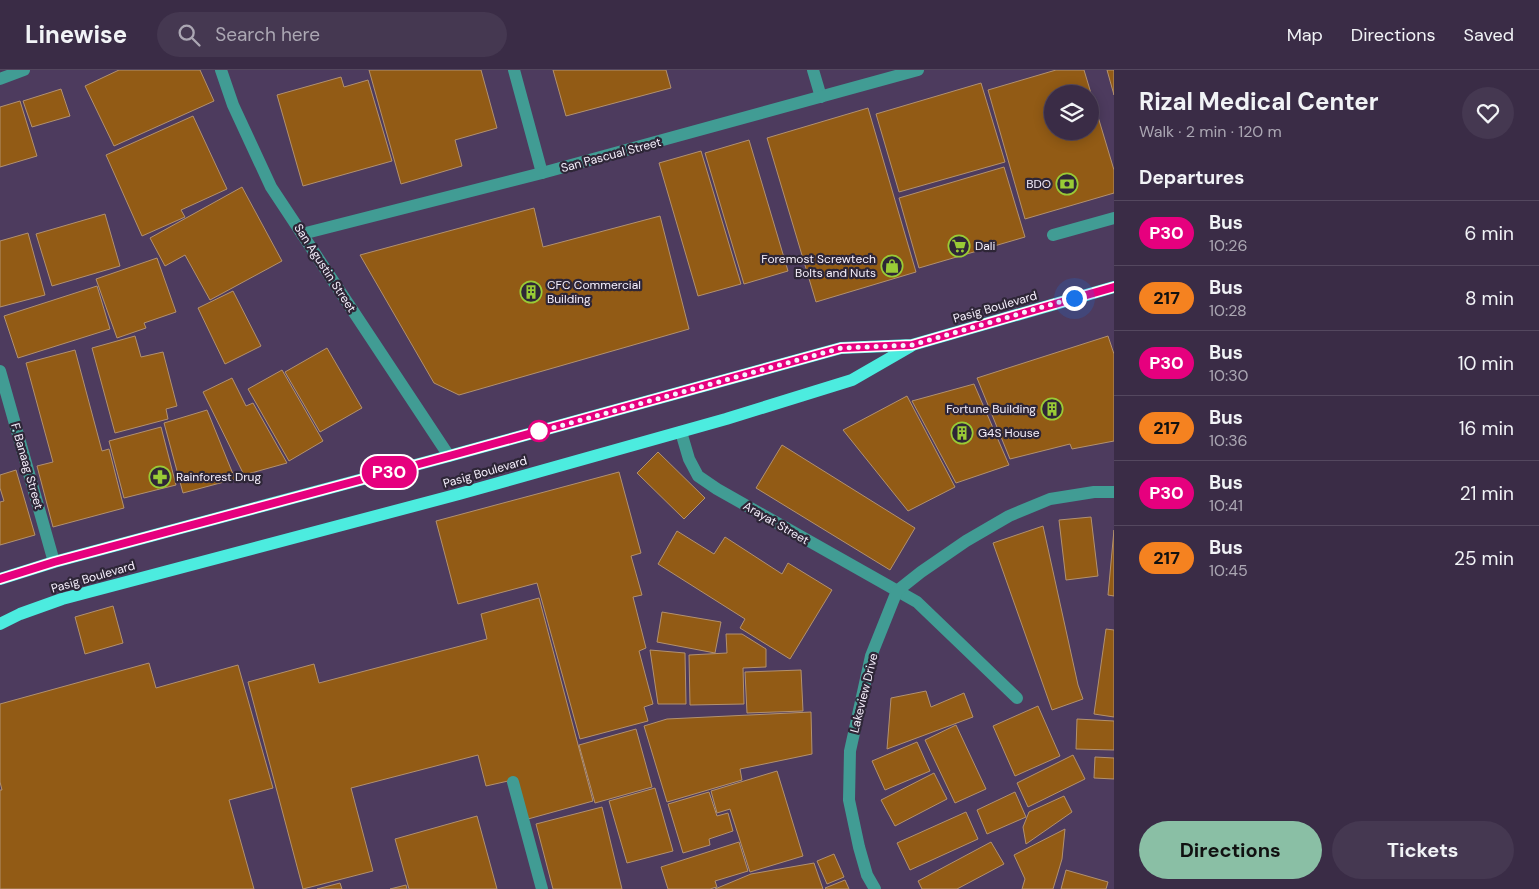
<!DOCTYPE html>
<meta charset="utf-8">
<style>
:root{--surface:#3a2c46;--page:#453851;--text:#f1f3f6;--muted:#aba7b3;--line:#54485f;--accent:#8abfa5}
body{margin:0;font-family:"DM Sans",sans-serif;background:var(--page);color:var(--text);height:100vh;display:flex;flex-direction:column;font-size:19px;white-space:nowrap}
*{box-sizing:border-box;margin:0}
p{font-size:16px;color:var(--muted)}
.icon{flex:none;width:28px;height:28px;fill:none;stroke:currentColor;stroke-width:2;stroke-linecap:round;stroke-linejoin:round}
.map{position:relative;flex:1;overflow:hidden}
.panel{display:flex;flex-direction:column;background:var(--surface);width:425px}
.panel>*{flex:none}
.badge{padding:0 10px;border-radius:16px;font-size:18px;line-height:32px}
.buttons{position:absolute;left:1044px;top:15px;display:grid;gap:10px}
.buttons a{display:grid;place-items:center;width:55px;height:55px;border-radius:50%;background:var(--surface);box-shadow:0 2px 12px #0003,0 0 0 1px var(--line);font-size:25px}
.you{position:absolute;width:25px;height:25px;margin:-12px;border:4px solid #fff;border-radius:50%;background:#1a73e8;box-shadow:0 0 0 8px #1a73e833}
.map>.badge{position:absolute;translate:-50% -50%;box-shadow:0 0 0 2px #fff}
h2{padding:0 25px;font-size:19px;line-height:45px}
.round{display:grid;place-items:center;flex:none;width:52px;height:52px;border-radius:26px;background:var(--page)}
.head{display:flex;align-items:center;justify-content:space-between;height:85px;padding:0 25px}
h1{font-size:24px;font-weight:700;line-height:38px}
.button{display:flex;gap:10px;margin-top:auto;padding:10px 25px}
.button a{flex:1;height:58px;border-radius:30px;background:var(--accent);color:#111;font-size:20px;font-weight:700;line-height:58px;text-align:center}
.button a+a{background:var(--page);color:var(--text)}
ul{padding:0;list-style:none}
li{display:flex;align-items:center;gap:15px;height:65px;padding:0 25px;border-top:1px solid var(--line)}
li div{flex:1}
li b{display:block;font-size:19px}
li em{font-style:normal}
li .badge{min-width:55px;font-weight:700;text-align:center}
header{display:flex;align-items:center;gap:30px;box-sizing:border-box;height:70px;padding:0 25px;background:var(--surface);border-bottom:1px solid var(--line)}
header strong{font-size:24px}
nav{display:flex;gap:28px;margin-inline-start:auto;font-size:18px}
.search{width:350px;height:45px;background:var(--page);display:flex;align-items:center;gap:12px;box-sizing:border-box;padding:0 18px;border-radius:28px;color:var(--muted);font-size:19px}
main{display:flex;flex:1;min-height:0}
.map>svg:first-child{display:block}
.building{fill:#925b15;stroke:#b2916f;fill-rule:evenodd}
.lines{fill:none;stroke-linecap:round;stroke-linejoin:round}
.minor{stroke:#419c94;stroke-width:12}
.major{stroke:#4cecdf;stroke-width:12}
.line-casing{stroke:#fff;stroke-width:11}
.line{stroke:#e6007e;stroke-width:8}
.walk{stroke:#f6f0fd;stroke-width:5;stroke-dasharray:0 9}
.stop-dot{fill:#fff;stroke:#e6007e;stroke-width:2.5}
.labels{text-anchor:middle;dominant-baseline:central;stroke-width:4.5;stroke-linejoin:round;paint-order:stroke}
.street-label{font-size:12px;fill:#f6f0fd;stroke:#2e2637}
.poi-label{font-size:12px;fill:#f6f0fd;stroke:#2e2637;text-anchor:start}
</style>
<header>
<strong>Linewise</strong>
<div class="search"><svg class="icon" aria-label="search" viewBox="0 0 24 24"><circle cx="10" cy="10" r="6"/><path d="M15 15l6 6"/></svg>Search here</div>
<nav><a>Map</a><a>Directions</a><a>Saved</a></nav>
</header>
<main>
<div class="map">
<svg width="1114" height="819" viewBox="0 0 1114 819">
<rect width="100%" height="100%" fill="#4d3b5e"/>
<!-- building -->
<g class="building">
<path d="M119 0H200L214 31 114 76 85 16Z"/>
<path d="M369 0H481L497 58 455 70 462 96 401 114Z"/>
<path d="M553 0H666L671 18 566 46Z"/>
<path d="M1056 0H1084L1114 100V123L1025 149 988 20ZM1052 24H1090V61H1052Z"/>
<path d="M1107 0H1114V25Z"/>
<path d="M341 7 344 17 368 10 392 91 303 116 277 25Z"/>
<path d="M981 13 1005 92 899 122 876 44Z"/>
<path d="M61 19 70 46 32 57 23 31Z"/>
<path d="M20 31 37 86 0 97V37Z"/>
<path d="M868 38 916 202 816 232 767 68Z"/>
<path d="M193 46 227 119 181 140 185 147 142 166 106 85Z"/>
<path d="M749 70 788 201 744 214 705 83Z"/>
<path d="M701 81 741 214 698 226 659 93Z"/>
<path d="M1004 97 1025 167 919 198 899 128Z"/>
<path d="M242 117 282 191 210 230 185 185 165 196 150 168Z"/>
<path d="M534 138 543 177 660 146 689 259 459 325 434 313 360 185Z"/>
<path d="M105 144 120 196 52 216 36 164Z"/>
<path d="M28 163 45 225 0 237V171Z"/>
<path d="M157 188 176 242 144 253 146 258 117 268 96 209Z"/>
<path d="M97 216 110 259 18 288 4 246Z"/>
<path d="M233 221 261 276 225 294 198 238Z"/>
<path d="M135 266 141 287 163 282 177 336 166 339 168 349 115 363 92 278Z"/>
<path d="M1108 266 1114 284V371L1072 379 1070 374 1010 389 977 308Z"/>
<path d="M327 278 362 338 320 362 285 302Z"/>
<path d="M75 280 102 381 109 379 124 438 53 457 37 396 53 392 26 293Z"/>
<path d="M282 300 323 371 289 391 248 319Z"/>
<path d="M232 308 246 336 253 333 287 393 244 405 203 322Z"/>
<path d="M974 314 1009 395 956 413 912 331Z"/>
<path d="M907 326 955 417 908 441 843 360Z"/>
<path d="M207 340 235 409 183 423 164 353Z"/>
<path d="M161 357 176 415 124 428 109 371Z"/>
<path d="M782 375 915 458 890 500 756 418Z"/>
<path d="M658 382 705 428 684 449 637 403Z"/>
<path d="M16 400 35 465 0 475V432L4 431 0 418V405Z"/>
<path d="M619 402 641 483 631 486 642 525 633 527 646 578 639 581 653 634 644 637 648 651 580 669 537 513 458 534 436 451Z"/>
<path d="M1091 447 1098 506 1066 510 1059 450Z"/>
<path d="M1043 456 1078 615 1083 629 1052 640 993 473Z"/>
<path d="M1114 460V526L1108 525Z"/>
<path d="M677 461 714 484 725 467 782 504 788 493 832 520 790 589 740 558 745 549 658 494Z"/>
<path d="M539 528 593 731 528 749 517 709 486 716 478 685 351 718 373 801 303 819 248 612 314 594 319 613 487 569 481 544Z"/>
<path d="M113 536 123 573 85 584 75 547Z"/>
<path d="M662 542 721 552 715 583 657 572Z"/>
<path d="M1106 559 1114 560V647L1094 644Z"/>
<path d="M726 564H742L766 579V597L743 598 744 634 690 635 689 585 727 583Z"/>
<path d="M650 580 685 583 686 634H658Z"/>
<path d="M149 593 156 618 238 595 273 718 229 730 254 819H0V720H2L0 712V634Z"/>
<path d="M801 600 803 641 747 643 745 602Z"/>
<path d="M926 621 931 637 964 623 973 647 887 679 891 628Z"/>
<path d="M1038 636 1060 686 1015 706 993 656Z"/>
<path d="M811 642 812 684 740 699 742 710 667 732 644 656 667 649Z"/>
<path d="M1077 649 1114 651V680L1076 679Z"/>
<path d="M956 655 986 719 955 733 925 670Z"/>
<path d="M636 659 652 717 595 733 579 675Z"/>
<path d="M917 672 930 701 885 720 872 691Z"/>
<path d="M1073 685 1085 709 1028 737 1017 713Z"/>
<path d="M1095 687 1114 688V709L1094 708Z"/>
<path d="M777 701 803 786 750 802 730 739 717 743 711 721Z"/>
<path d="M934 703 947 729 895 756 881 730Z"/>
<path d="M655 718 673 781 627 793 609 731Z"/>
<path d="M709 722 717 746 728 743 733 761 709 769 710 775 683 783 668 734Z"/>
<path d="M1015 722 1026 747 987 764 977 740Z"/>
<path d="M1064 726 1072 742 1026 774 1023 757 1029 742Z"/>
<path d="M602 737 622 819H553L536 754Z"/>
<path d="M966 742 978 769 910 800 897 773Z"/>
<path d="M477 746 497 819H409L395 769Z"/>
<path d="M1065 759 1062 789 1053 819H1022L1025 809 1014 785Z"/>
<path d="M739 772 748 801 715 811 717 817 710 819H668L661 797Z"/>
<path d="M991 772 1004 794 957 819H922L918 811Z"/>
<path d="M834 784 844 807 827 814 817 791Z"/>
<path d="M814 793 823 819H715L751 804Z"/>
<path d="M1066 800 1108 812 1106 819H1061Z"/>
<path d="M845 810 849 819H826L825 818Z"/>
<path d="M340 813 342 819H317Z"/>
<path d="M406 815 407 819H390Z"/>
</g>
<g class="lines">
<!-- minor -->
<g class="minor">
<path d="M221 0 233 35 271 117 449 386"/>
<path d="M514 0 542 103"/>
<path d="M813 0 821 27"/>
<path d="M0 9 24 0"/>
<path d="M302 164 542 103 918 0"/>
<path d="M1053 165 1114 148"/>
<path d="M0 301 54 492"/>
<path d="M681 362 689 389 698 406 717 419 917 532 1017 628"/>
<path d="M513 712 542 819"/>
<path d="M875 819 867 805 859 777 849 730 850 681 871 586 897 521 921 502 966 471 1009 446 1050 429 1094 422H1114"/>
</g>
<!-- major -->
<g class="major">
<path d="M0 509 54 492 449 386 841 278 912 275 1114 217"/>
<path d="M0 554 20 544 62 529 459 424 726 349 852 310 911 276"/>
</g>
</g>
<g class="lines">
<!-- line casing -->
<g class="line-casing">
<path id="line" d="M0 509 54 492 449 386 841 278 912 275 1114 217"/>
</g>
<!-- line -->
<use href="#line" class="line"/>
<!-- walk -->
<path class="walk" d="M539 361 538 362 841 278 912 275 1074 228"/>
</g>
<!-- icons -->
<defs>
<g id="bank-ring" transform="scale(1.125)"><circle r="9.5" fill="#2e2637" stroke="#99cb36" stroke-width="1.5"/><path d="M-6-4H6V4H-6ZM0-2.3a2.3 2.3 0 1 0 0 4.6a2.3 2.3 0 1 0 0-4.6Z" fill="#99cb36"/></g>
<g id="supermarket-ring" transform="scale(1.125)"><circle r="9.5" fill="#2e2637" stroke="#99cb36" stroke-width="1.5"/><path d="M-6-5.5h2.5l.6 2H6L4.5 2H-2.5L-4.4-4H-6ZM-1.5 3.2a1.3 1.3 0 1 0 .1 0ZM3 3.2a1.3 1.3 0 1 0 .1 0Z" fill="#99cb36"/></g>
<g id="shop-ring" transform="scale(1.125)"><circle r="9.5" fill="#2e2637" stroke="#99cb36" stroke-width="1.5"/><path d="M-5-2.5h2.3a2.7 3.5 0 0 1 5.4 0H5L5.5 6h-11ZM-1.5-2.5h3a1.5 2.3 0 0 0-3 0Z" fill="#99cb36"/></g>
<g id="building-ring" transform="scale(1.125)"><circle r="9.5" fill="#2e2637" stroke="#99cb36" stroke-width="1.5"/><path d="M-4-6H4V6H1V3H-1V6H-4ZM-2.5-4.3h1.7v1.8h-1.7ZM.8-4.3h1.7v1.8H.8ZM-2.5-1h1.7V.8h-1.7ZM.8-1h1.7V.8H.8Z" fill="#99cb36"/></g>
<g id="pharmacy-ring" transform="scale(1.125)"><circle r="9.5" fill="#2e2637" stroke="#99cb36" stroke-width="1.5"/><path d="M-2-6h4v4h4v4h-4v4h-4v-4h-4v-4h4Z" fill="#99cb36"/></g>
</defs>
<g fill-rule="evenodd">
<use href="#bank-ring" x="1067" y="114"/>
<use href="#supermarket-ring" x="959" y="176"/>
<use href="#shop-ring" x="892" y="196"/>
<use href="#building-ring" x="531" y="222"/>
<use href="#building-ring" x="1052" y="339"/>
<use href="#building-ring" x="962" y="363"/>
<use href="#pharmacy-ring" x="160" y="407"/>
</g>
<!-- markers -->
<circle class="stop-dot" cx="539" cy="361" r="10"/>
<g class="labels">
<!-- street labels -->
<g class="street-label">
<text transform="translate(611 85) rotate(-15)">San Pascual Street</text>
<text transform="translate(325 198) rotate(57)">San Agustin Street</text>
<text transform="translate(995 237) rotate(-16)">Pasig Boulevard</text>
<text transform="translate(27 396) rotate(74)">F. Banaag Street</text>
<text transform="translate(485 402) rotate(-16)">Pasig Boulevard</text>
<text transform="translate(776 453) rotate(30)">Arayat Street</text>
<text transform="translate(93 507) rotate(-16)">Pasig Boulevard</text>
<text transform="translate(864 623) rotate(-76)">Lakeview Drive</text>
</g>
<!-- poi labels -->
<g class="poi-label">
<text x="1051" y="114" text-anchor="end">BDO</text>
<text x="975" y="176">Dali</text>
<text x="876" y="189" text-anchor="end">Foremost Screwtech<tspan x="876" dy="14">Bolts and Nuts</tspan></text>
<text x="547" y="215">CFC Commercial<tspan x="547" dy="14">Building</tspan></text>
<text x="1036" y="339" text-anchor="end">Fortune Building</text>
<text x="978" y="363">G4S House</text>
<text x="176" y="407">Rainforest Drug</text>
</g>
</g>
</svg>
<div class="buttons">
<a><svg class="icon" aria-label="layers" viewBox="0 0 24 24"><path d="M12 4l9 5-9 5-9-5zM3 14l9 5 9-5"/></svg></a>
</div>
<div class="you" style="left:1074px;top:228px"></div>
<b class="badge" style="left:389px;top:402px;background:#e6007e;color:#fff">P30</b>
</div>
<section class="panel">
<div class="head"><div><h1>Rizal Medical Center</h1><p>Walk · 2 min · 120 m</p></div><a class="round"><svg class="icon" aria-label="heart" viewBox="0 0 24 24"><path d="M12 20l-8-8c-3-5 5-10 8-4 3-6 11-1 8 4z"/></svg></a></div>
<h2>Departures</h2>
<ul>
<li><span class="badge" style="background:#e6007e;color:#fff">P30</span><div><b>Bus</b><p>10:26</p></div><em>6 min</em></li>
<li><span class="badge" style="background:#f58220;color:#111">217</span><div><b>Bus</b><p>10:28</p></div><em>8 min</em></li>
<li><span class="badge" style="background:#e6007e;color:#fff">P30</span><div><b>Bus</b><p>10:30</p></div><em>10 min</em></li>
<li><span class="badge" style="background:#f58220;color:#111">217</span><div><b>Bus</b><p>10:36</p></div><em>16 min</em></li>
<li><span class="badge" style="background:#e6007e;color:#fff">P30</span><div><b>Bus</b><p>10:41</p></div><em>21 min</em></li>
<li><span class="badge" style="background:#f58220;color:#111">217</span><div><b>Bus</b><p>10:45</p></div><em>25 min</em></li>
</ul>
<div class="button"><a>Directions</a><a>Tickets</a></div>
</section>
</main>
